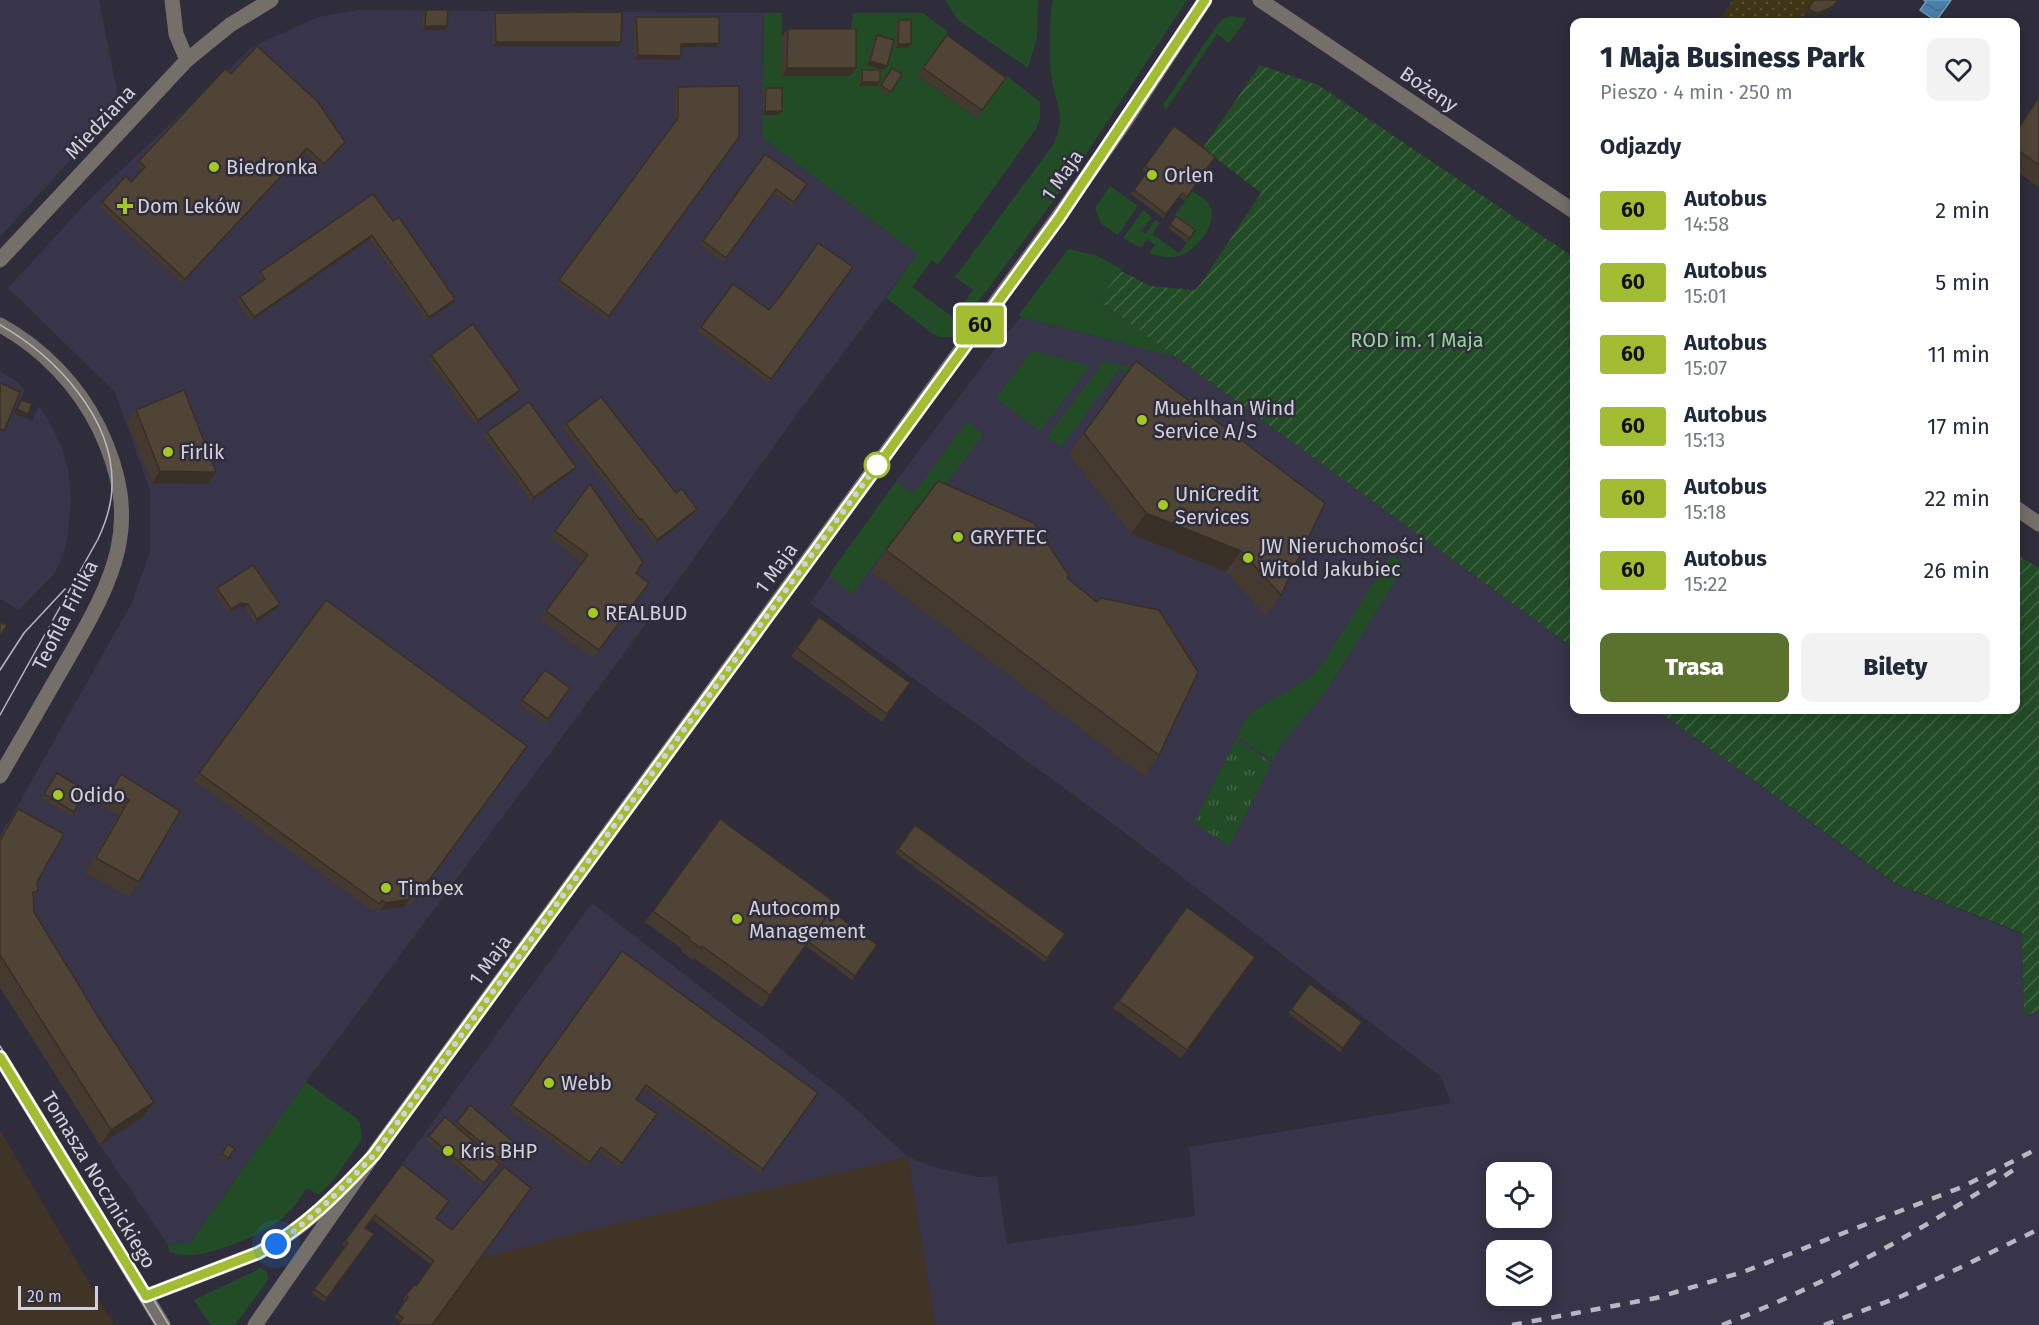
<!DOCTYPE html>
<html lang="pl">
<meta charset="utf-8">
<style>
:root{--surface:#fff;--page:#f2f2f3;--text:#1f2937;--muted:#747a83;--accent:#5b712e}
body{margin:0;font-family:"Fira Sans",sans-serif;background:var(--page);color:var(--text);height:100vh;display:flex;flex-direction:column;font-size:22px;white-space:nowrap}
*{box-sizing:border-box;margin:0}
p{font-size:20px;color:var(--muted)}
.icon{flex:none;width:33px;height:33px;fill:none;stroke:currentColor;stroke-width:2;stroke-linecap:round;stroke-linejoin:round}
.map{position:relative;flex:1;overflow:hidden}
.panel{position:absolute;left:1570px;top:18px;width:450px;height:696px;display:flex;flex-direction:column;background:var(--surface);border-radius:12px;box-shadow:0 3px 15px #0003}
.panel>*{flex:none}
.badge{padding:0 12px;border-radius:4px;font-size:21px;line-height:39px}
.controls{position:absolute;left:1486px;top:1162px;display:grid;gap:12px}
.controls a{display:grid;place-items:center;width:66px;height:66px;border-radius:12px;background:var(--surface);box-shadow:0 3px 15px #0003;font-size:30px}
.scale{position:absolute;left:18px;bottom:15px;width:80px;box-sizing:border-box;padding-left:6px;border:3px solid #d2d1db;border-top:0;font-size:16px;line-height:21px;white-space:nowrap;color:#d2d1db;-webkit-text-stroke:4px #2f2c3b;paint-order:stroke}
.you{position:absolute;width:30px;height:30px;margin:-15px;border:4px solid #fff;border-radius:50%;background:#1a73e8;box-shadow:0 0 0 9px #1a73e833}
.map>.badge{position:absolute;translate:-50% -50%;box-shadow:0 0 0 3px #fff}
h2{padding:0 30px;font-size:22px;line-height:54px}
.round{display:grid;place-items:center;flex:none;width:63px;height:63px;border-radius:12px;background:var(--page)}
.headline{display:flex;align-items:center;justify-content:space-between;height:102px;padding:0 30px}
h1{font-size:28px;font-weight:800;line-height:45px}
.button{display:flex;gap:12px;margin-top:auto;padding:12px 30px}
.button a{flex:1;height:69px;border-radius:12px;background:var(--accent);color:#fff;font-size:24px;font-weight:800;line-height:69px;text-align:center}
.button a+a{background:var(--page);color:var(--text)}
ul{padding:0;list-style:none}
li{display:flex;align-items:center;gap:18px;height:72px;padding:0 30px}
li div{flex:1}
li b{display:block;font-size:22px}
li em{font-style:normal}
li .badge{min-width:66px;font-weight:700;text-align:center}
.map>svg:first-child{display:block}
.built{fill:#383449;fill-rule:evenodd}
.industrial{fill:#3f3425}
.grass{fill:#224c26}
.sand{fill:url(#sand-dots)}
.park{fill:url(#park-tufts)}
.garden{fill:url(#garden-furrows)}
.water{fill:url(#water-waves);stroke:#7199ba;stroke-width:1.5}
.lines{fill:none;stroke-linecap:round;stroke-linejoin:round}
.minor{stroke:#756f69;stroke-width:15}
.tram{stroke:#b8b7c2;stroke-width:1.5}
.rail{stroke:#b8b7c2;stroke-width:4.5;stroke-dasharray:10 10;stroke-linecap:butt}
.wall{fill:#453a2f}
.shaded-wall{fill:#383026}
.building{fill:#504437;stroke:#383026;stroke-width:1.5}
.line-casing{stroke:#fff;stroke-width:14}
.line{stroke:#a2bd31;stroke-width:9}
.walk{stroke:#d2d1db;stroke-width:6;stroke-dasharray:0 10.8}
.poi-dot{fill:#a4c824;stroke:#2f2c3b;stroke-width:2}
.stop-dot{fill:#fff;stroke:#a2bd31;stroke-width:3}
.labels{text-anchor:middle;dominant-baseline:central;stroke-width:5;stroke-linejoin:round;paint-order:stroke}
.street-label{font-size:20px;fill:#d2d1db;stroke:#2f2c3b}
.poi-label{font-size:20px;fill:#d2d1db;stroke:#2f2c3b;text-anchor:start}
.park-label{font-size:20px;fill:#8ed692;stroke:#2f2c3b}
</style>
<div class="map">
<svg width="2039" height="1325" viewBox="0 0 2039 1325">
<defs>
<pattern id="sand-dots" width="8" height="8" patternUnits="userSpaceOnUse" patternTransform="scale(1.5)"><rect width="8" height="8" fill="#3e3615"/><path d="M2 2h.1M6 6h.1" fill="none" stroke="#595236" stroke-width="1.8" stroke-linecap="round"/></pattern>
<pattern id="park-tufts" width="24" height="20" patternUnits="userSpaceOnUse" patternTransform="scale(1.5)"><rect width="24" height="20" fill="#224c26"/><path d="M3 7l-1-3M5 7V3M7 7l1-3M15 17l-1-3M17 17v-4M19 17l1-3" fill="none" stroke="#416545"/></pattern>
<pattern id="garden-furrows" width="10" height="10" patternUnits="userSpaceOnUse" patternTransform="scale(1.5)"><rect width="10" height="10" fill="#224c26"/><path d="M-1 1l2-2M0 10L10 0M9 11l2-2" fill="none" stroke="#416545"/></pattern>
<pattern id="water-waves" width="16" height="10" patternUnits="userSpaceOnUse" patternTransform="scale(1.5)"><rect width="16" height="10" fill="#4781ac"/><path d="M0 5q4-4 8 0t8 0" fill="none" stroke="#446a87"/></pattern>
</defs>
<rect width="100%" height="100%" fill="#2f2c3b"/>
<!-- built -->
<g class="built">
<path d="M0 0H99L120 106 0 237Z"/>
<path d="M358 10 764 13 763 138 918 254 792 421 671 590 323 1059 190 1243 168 1245 100 1145 0 987V837L131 604 150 552V491L115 392 8 288 89 200 252 47 318 17Z"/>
<path d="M1021 317 1177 357 1575 649V710H1657L1895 884 2022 934 2024 1015 2039 1012V1325H935L907 1157 481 1258 386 1186 592 903 844 1098 908 1157 934 1167 978 1177 997 1176 1007 1244 1195 1216 1189 1147 1451 1103 1441 1077 1116 826 810 603 897 480 1003 338ZM1497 1173H1542V1218H1497ZM1497 1251H1542V1296H1497Z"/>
<path d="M0 372 15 380 25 390 15 413 32 421 39 406 49 421 63 450 69 475 71 499 68 535 64 552 55 573 19 610 0 599Z"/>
</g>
<!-- industrial -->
<g class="industrial">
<path d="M0 1130 114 1325H0Z"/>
<path d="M908 1157 935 1325H433L481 1258 581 1232Z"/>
</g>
<!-- grass -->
<g class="grass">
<path d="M945 0H1038L1037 37 1028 68 959 21Z"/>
<path d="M1053 0H1187L1071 177 952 337H941L933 334 886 298 917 254 763 138V115H779L763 92 764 13H782V76L850 37 853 13H923L948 32 918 76 977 118 1007 76 1040 102V118L1036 129 938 265 932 260 912 287 953 317 973 290 955 277 1051 148C1068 116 1056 108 1051 75 1049 60 1049 14 1053 0Z"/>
<path d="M1232 16 1247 18 1229 43 1217 34 1166 110 1163 105 1217 25 1223 19Z"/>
<path d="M1110 186 1138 206 1118 235 1101 224 1095 208Z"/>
<path d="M1192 191C1198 195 1207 199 1210 206 1218 223 1197 249 1182 255 1171 259 1160 257 1149 253L1155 245 1147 239 1141 248 1123 238 1143 210 1152 218 1141 231 1146 234 1155 220 1160 223 1152 234 1179 253 1196 231 1175 215Z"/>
<path d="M1068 249 1095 255 1122 269 1099 301 1176 357 1021 317 1019 315Z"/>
<path d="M1032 351 1090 366 1040 431 996 398Z"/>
<path d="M1104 361 1164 377 1153 392 1120 368 1061 447 1047 437Z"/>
<path d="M967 422 983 434 980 439 931 504 922 500 852 594 832 578 830 573 896 482 913 494Z"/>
<path d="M1391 554 1405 566 1326 691 1280 746 1273 761 1237 737 1246 719 1253 711 1298 685 1312 676 1322 665Z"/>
<path d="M306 1082 356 1118 360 1123 362 1139 334 1179 319 1195 307 1188C301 1196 295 1206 287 1214 270 1232 217 1253 192 1255 184 1256 177 1254 169 1252L168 1245 190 1243Z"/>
<path d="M261 1268 267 1272 268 1280 235 1325H210L194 1300Z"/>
</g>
<!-- sand -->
<path class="sand" d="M1733 0H1814L1799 22H1718Z"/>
<!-- park -->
<path class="park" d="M1236 739 1272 763 1229 846 1194 823Z"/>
<!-- garden -->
<g class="garden">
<path d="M1260 65 1318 85 1575 258V649L1098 300 1121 271 1150 286 1195 290 1202 282 1261 193 1203 148Z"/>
<path d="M2016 554 2039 568V1012L2024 1015 2022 933 1896 884 1657 710H2016Z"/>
</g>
<!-- water -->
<path class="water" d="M1924 0H1951L1936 21 1920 10 1926 2Z"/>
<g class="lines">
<!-- minor -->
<g class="minor">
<path d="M1260 0 1575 212"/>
<path d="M187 60 230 25 271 0"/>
<path d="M0 260 187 60 176 34 172 0"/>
<path d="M0 325C42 348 78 385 99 428 145 524 114 578 66 662 44 700 22 738 0 776"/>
<path d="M2016 508 2039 524"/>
<path d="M0 1057 163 1325"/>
<path d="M146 1296 258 1253C290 1236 316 1215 341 1189"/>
<path d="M255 1325 374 1154 1058 217 1125 122 1205 0"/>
</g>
<!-- tram -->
<g class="tram">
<path d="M0 325C55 356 114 418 112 485 112 504 106 522 98 539L0 715"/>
<path d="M0 670 24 633 65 589"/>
<path d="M0 1046 169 1325"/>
<path d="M0 1068 156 1325"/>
</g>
<!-- rail -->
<g class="rail">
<path d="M1512 1325 1656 1298 1743 1272 1962 1187 2039 1148"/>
<path d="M1722 1325C1828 1284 1926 1228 2021 1165"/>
<path d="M1824 1325 1902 1296 2039 1229"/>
</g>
</g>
<!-- wall -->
<g class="wall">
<path d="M426 10 447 26 444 30H422L423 14Z"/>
<path d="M495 13 619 46H493V17Z"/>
<path d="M636 17 716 47H681L679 60 635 59 633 21Z"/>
<path d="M899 20 908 48H896V24Z"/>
<path d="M788 29 856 68 850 76H782V36Z"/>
<path d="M877 35 887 66 884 70 867 65 874 39Z"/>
<path d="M892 68 902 74 888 95 878 89Z"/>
<path d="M923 68 1006 78 977 118 917 75Z"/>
<path d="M862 70 877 86H859L860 74Z"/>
<path d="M231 74 343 146 321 168 304 152 182 283 99 206 102 202 131 182 142 170 136 165 139 161Z"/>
<path d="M678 87 739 137 607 320 557 284 675 122V91Z"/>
<path d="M766 88 782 111 779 115H763V92Z"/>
<path d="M2039 97V187L2016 171V131Z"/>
<path d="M1174 126 1215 157 1184 201 1179 197 1163 218 1131 194 1146 173 1142 170Z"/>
<path d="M765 154 807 184 792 206 773 193 724 262 700 245Z"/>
<path d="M1176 216 1195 230 1187 242 1168 228Z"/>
<path d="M393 221 453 303 426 321 370 239 251 321 237 301 240 297 261 282 258 276 260 272Z"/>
<path d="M853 267 768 383 698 331 733 284 769 310Z"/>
<path d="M431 355 520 390 517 394 475 424 428 359Z"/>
<path d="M1136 361 1281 595 1266 616 1226 572 1131 534 1069 454Z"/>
<path d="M136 410 216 472 208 484 152 483 127 421Z"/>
<path d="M566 424 697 509 694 513 655 544 639 523 637 524 563 428Z"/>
<path d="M487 432 573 471 531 501 484 436Z"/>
<path d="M555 531 636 573 649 583 593 658 540 619 582 563 550 538Z"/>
<path d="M886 550 1067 578 1097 602 1159 755 1144 776 871 572Z"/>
<path d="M217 588 277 608 255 623 245 608 238 607 228 613 214 592Z"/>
<path d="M326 600 527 746 410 906 406 903 404 907 380 910 377 908 374 912 194 781Z"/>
<path d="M797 648 910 683 882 722 791 656Z"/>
<path d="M545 670 570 688 545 723 519 704Z"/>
<path d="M121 774 180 811 139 882 129 897 85 873 118 815 101 805Z"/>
<path d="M54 777 74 812 71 816 41 798Z"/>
<path d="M18 809 37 882 38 891 33 898 34 912 103 1025 154 1102 143 1117 100 1145 0 987V837L7 824Z"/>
<path d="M720 819 831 911 877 945 852 980 806 946 822 924 762 1007 694 958 693 960 681 951 682 949 645 922Z"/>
<path d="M915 825 1065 934 1045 962 895 853Z"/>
<path d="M1187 907 1255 957 1181 1058 1113 1008Z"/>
<path d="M622 951 818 1093 760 1173 644 1089 636 1099 654 1118 619 1167 598 1151 587 1166 508 1109Z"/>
<path d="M1310 984 1362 1022 1340 1052 1288 1013Z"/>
<path d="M470 1105 516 1144 481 1186 426 1140 429 1136 455 1125Z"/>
<path d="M228 1144 235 1149 225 1162 219 1158Z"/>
<path d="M402 1164 436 1218 452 1230 504 1167 400 1322 394 1317 405 1301 403 1299 414 1285 416 1286 431 1265 372 1219 365 1228 374 1234 324 1302 312 1293 345 1247 342 1245Z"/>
</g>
<!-- shaded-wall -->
<g class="shaded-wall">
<path d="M1837 1 1829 11 1815 17 1805 13 1808 9Z"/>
<path d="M425 26H447L444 30H422Z"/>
<path d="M496 42H621L619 46H493Z"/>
<path d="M719 43 716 47H678L681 44Z"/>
<path d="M898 44H911L908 48H896Z"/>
<path d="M638 55 681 56 679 60 635 59Z"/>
<path d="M870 61 887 66 884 70 867 65Z"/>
<path d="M787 68H856L850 76H782Z"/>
<path d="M862 82H880L877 86H859Z"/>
<path d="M765 111H782L779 115H763Z"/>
<path d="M307 148 304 152 182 283 185 279Z"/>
<path d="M372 235 370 239 251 321 254 317Z"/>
<path d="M455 299 453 303 426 321 429 317Z"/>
<path d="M520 390 517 394 475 424 478 420Z"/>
<path d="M17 409 28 414 25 417 15 413Z"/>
<path d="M576 467 573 471 531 501 534 497Z"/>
<path d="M160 471 216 472 208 484 152 483Z"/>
<path d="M697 509 694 513 655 544 657 540Z"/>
<path d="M1146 513 1241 551 1226 572 1131 534Z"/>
<path d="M241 603 248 604 245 608 238 607 228 613 231 609Z"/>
<path d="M280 604 277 608 255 623 257 619Z"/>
<path d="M409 899 404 907 380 910 386 903Z"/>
<path d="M154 1102 143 1117 100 1145 111 1130Z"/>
</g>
<!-- building -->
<g class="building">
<path d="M1814 0H1838L1832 7 1818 13 1808 9Z"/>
<path d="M426 10H448L447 26H425Z"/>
<path d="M622 12 621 42H496L495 13Z"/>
<path d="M636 17H719V43L681 44V56L638 55Z"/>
<path d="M899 20H911V44H898Z"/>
<path d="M788 29H856V68H787Z"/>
<path d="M877 35 894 40 887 66 870 61Z"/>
<path d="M947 35 1006 78 982 110 923 68Z"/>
<path d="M257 46 318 102 345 142 324 164 307 148 185 279 102 202 126 176 131 182 145 167 139 161 225 69 231 74Z"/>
<path d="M892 68 902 74 891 92 881 85Z"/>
<rect x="862" y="70" width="18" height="12"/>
<path d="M739 86V137L609 316 559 280 678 118V87Z"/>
<path d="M766 88H782V111H765Z"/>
<path d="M2039 97V165L2016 149V132Z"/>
<path d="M1174 126 1215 157 1187 197 1182 193 1166 214 1134 190 1149 169 1145 166Z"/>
<path d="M765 154 807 184 794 202 776 189 726 258 703 241Z"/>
<path d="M373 194 393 221 399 217 455 299 429 317 372 235 254 317 240 297 265 279 260 272Z"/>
<path d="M1176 216 1195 230 1190 238 1170 224Z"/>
<path d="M818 243 853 267 771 379 701 327 733 284 769 310 784 291Z"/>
<path d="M473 324 520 390 478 420 431 355Z"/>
<path d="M1136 361 1325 503 1281 595 1241 551 1146 513 1084 433Z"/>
<path d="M0 383 20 392 4 431 0 429Z"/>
<path d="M184 390 216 472 160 471 136 410Z"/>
<path d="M601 397 676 493 682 489 697 509 657 540 642 519 640 520 566 424Z"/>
<path d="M22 400 32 404 28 414 17 409Z"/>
<path d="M529 402 576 467 534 497 487 432Z"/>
<path d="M938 481 1034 523 1069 576 1067 578 1097 602 1101 598 1159 610 1198 672 1159 755 886 550Z"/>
<path d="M590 484 643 562 636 573 649 583 599 650 546 611 588 555 555 531Z"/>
<path d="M253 565 280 604 257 619 248 604 241 603 231 609 217 588Z"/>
<path d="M326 600 527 746 416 898 412 895 409 899 386 903 382 900 379 904 199 773Z"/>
<path d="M819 617 910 683 887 714 797 648Z"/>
<path d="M0 622 7 625 0 637Z"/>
<path d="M545 670 570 688 548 719 522 700Z"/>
<path d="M57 773 85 790 74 812 44 794Z"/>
<path d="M121 774 180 811 139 882 96 858 129 800 112 790Z"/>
<path d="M18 809 64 834 37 882 38 891 33 892 34 912 103 1025 154 1102 111 1130 0 955V841Z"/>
<path d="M720 819 836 903 770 995 702 946 701 948 689 940 690 938 653 911Z"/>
<path d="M915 825 1065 934 1047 958 898 849Z"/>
<path d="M1187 907 1255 957 1187 1050 1119 1001Z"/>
<path d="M831 911 877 945 855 976 809 942Z"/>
<path d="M622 951 818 1093 763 1169 646 1085 636 1099 657 1114 622 1163 601 1147 590 1162 511 1105Z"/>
<path d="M1310 984 1362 1022 1343 1048 1291 1009Z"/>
<path d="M470 1105 516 1144 503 1161 457 1122Z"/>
<path d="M445 1117 500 1164 484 1183 429 1136Z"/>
<path d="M228 1144 235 1149 228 1158 222 1154Z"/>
<path d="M402 1164 449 1201 436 1218 452 1230 504 1167 531 1188 432 1325H398L403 1318 397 1313 408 1297 406 1295 414 1285 416 1286 434 1261 375 1215 365 1228 374 1234 327 1298 314 1289 348 1243 345 1241Z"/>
</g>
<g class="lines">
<!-- line casing -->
<g class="line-casing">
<path id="line" d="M0 1057 146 1296 258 1253C304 1229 339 1192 374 1155L1059 218 1205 0"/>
</g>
<!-- line -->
<use href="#line" class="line"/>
<!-- walk -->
<path class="walk" d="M276 1244C313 1219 343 1187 374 1155L877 465"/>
</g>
<!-- markers -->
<g class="poi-dot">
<circle cx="214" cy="167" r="6"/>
<circle cx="1152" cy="175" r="6"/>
<path d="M122 197h6v6h6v6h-6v6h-6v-6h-6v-6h6z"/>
<circle cx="1142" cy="420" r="6"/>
<circle cx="168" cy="452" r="6"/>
<circle cx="1163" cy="505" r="6"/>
<circle cx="958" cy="537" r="6"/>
<circle cx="1248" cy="558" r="6"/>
<circle cx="593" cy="613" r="6"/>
<circle cx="58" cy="795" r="6"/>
<circle cx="386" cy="888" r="6"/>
<circle cx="737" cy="919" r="6"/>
<circle cx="549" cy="1083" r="6"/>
<circle cx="448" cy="1151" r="6"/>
</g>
<circle class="stop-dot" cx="877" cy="465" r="12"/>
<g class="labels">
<!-- street labels -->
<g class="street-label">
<text transform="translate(1429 89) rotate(34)">Bożeny</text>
<text transform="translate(100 122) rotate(-47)">Miedziana</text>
<text transform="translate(1062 175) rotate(-55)">1 Maja</text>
<text transform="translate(776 568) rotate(-54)">1 Maja</text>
<text transform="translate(65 615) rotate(-63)">Teofila Firlika</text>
<text transform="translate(490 960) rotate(-54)">1 Maja</text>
<text transform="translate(99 1180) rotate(59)">Tomasza Nocznickiego</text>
</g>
<!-- poi labels -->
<g class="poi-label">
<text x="226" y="167">Biedronka</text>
<text x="1164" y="175">Orlen</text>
<text x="137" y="206">Dom Leków</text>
<text x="1154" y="408">Muehlhan Wind<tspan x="1154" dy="23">Service A/S</tspan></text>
<text x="180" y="452">Firlik</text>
<text x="1175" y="494">UniCredit<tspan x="1175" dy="23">Services</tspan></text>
<text x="970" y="537">GRYFTEC</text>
<text x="1260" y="546">JW Nieruchomości<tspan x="1260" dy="23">Witold Jakubiec</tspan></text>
<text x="605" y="613">REALBUD</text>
<text x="70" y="795">Odido</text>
<text x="398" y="888">Timbex</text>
<text x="749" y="908">Autocomp<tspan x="749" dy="23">Management</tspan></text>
<text x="561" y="1083">Webb</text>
<text x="460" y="1151">Kris BHP</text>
</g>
<!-- park labels -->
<g class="park-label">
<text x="1417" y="340">ROD im. 1 Maja</text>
</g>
</g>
</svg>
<div class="controls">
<a><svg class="icon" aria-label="locate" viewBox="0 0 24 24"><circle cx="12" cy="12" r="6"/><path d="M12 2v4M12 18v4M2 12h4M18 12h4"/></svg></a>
<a><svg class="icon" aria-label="layers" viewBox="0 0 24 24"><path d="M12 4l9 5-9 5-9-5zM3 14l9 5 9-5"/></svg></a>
</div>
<div class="scale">20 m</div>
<div class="you" style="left:276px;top:1244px"></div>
<b class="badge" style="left:980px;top:325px;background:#a2bd31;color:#111">60</b>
<section class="panel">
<div class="headline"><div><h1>1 Maja Business Park</h1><p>Pieszo · 4 min · 250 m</p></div><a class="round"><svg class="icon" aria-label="heart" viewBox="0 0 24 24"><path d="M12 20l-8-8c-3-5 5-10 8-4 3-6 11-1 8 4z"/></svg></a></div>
<h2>Odjazdy</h2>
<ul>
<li><span class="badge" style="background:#a2bd31;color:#111">60</span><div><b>Autobus</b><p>14:58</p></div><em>2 min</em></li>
<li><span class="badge" style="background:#a2bd31;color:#111">60</span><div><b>Autobus</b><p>15:01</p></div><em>5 min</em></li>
<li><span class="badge" style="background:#a2bd31;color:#111">60</span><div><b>Autobus</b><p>15:07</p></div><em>11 min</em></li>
<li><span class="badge" style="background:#a2bd31;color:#111">60</span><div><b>Autobus</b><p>15:13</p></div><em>17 min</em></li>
<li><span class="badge" style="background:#a2bd31;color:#111">60</span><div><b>Autobus</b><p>15:18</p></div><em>22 min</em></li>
<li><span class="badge" style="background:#a2bd31;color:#111">60</span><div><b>Autobus</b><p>15:22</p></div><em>26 min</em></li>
</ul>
<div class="button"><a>Trasa</a><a>Bilety</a></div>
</section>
</div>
